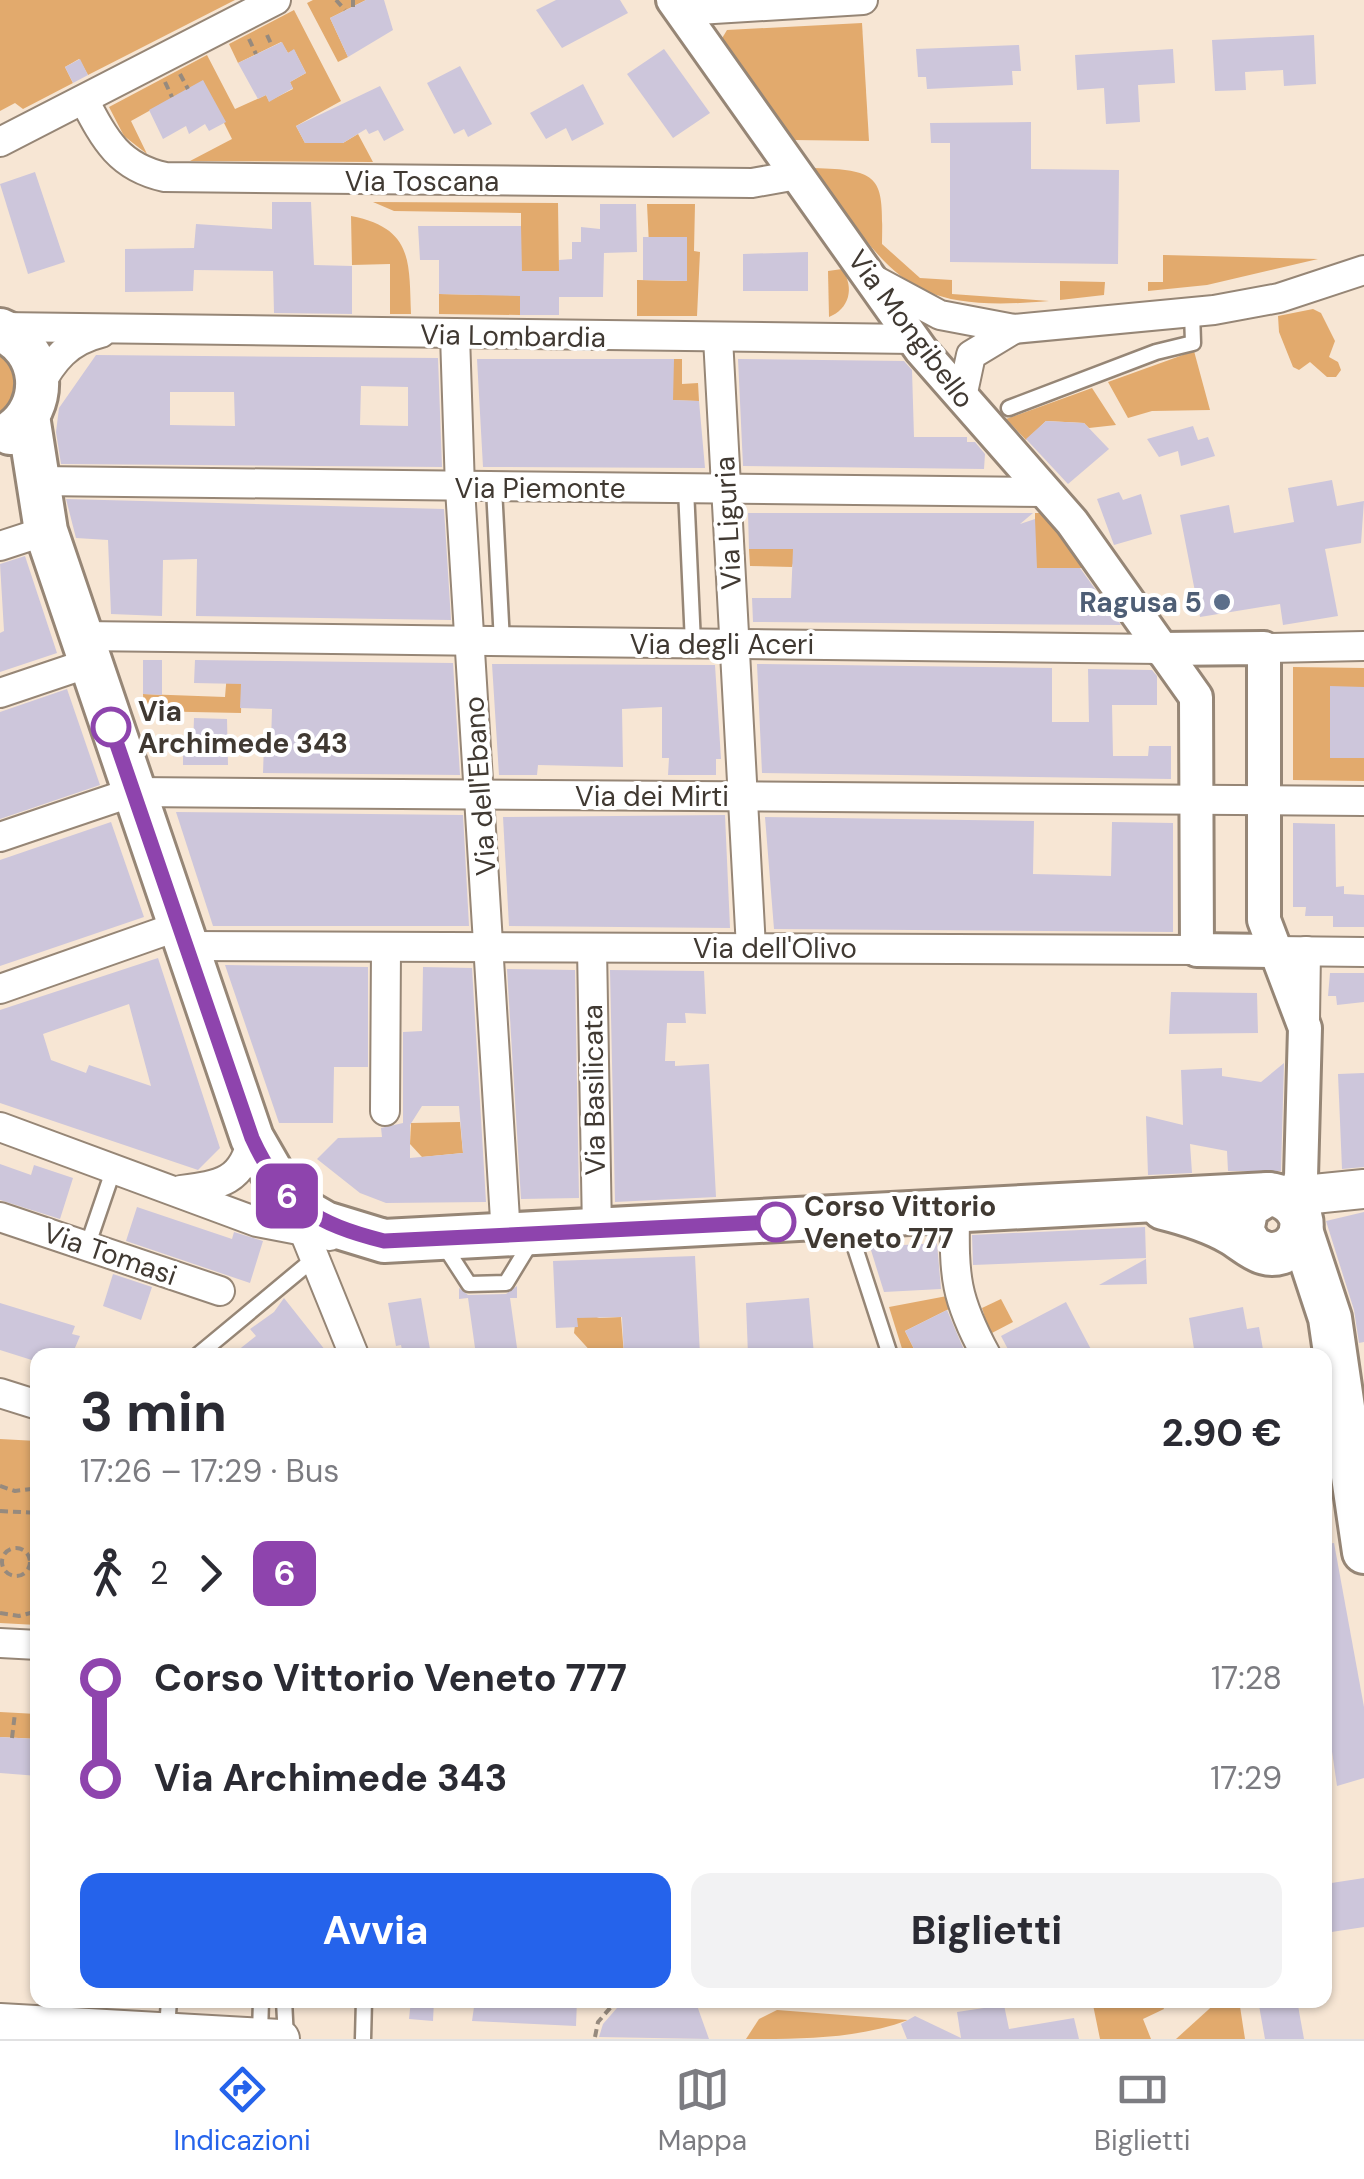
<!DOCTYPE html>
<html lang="it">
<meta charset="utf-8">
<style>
:root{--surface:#fff;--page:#f2f2f3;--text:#2b2b33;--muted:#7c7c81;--line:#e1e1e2;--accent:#2563eb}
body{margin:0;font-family:"DM Sans",sans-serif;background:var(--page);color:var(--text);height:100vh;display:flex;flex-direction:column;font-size:38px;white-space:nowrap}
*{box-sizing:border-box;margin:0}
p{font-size:32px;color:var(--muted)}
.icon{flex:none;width:55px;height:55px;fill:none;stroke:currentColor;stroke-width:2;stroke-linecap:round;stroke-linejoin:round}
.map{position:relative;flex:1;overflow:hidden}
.drawer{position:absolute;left:30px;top:1348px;width:1302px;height:660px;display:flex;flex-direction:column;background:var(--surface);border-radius:20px;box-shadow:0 2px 8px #0004}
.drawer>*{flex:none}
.badge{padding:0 20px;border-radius:15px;font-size:35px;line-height:65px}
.map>.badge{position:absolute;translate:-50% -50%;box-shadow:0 0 0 5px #fff}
.legs{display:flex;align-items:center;gap:15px;height:110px;padding:0 50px;font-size:32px}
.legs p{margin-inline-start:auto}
.overview{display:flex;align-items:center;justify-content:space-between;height:170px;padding:0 50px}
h1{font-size:55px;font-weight:700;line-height:75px}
.primary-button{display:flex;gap:20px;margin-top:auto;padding:20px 50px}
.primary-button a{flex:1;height:115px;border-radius:20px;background:var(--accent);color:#fff;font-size:40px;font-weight:700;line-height:115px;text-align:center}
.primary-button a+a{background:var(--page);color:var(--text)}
ul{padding:0 50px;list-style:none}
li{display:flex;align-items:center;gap:35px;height:100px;font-size:38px}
li i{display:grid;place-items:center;width:15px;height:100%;margin:0 12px;background:currentColor}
li i::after{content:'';width:25px;height:25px;margin:-12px;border:8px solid;border-radius:50%;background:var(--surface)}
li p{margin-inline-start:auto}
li:first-child i{background:linear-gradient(#0000 50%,currentColor 0)}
li:last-child i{background:linear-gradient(currentColor 50%,#0000 0)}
.tabs{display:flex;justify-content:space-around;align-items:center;height:140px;border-top:2px solid var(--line);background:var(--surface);font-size:28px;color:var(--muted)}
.tabs a{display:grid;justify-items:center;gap:5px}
.tabs .on{color:var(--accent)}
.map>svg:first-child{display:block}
.green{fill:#e2aa6d}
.building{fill:#cdc6db;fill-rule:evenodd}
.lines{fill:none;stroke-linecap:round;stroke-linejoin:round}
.service-casing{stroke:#968676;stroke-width:19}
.minor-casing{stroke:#968676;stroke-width:32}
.tertiary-casing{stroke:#968676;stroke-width:38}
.secondary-casing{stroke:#968676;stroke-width:42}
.primary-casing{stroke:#968676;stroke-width:48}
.path{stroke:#968a7e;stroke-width:4;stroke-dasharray:8 5;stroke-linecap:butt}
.service{stroke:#fff;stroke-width:14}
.minor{stroke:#fff;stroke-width:28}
.tertiary{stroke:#fff;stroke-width:32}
.secondary{stroke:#fff;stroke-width:38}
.primary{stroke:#fff;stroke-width:42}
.line-1-casing{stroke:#fff;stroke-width:22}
.line-1{stroke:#8e44ad;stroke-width:15}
.service-dot{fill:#5c6f8a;stroke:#fff;stroke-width:4}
.stop-1-dot{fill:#fff;stroke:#8e44ad;stroke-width:5}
.labels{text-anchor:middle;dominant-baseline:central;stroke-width:8;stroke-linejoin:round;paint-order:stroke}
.street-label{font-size:28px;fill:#403932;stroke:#fff}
.service-label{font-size:28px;font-weight:bold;fill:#4e5e75;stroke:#fff;text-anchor:end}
.stop-label{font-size:28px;font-weight:bold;fill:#403932;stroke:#fff;text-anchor:start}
</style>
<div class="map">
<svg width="1364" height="2039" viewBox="0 0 1364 2039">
<rect width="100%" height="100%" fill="#f7e6d4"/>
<!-- green -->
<g class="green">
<path d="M0 0H235L88 75 79 59 65 67 73 83 23 109 15 103 0 111Z"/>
<path d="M313 0H366L330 18 348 57 338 62 307 3Z"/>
<path d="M294 10 341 101 296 126 305 143H343L358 134 373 162 190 161 232 139 203 81 131 121 147 154 124 136 109 107 207 55 235 109 266 95 269 101 293 89 290 82 306 73 294 50 288 53 281 42 238 63 229 44Z"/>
<path d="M862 23 869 141 793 140 721 40 727 30Z"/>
<path d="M814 168C883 170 883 178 882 244L920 278 952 280V294L1049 301C906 314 891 277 814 168Z"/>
<path d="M373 202 558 203 559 271H525L520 282V315L439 314V294L490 295 521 226V213L394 211Z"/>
<path d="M647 204H695L694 251 700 252 697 316H637V280L687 281V237H665L649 245Z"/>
<path d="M351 216C413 228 409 261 411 314H390V264L352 265Z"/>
<path d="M1163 255H1164L1318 259 1207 285 1148 291V282H1163Z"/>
<path d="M842 269C855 288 849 309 829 317L828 271Z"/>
<path d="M1060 281 1105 282 1104 295 1060 300Z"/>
<path d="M1313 309 1321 313 1335 341 1329 357 1338 362 1341 370 1336 377H1327L1310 362 1299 370 1293 367 1279 332 1278 316Z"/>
<path d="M0 351 15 366 17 397 0 417Z"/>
<path d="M1194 351 1210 410 1152 411 1128 418 1108 382Z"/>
<path d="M674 359H682V384L698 383 699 401 663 400Z"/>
<path d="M1092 388 1116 425 1089 428 1084 423 1046 421 1026 440 1006 419Z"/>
<path d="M1035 513H1042L1088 568H1035Z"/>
<path d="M768 529H803L792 567 750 566 749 549H768Z"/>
<path d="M228 661H242L241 713 144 711 143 694 225 697Z"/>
<path d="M1293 667 1364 668V687H1330V757L1364 758V781L1293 780Z"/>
<path d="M460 1122 463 1153 422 1157 410 1144 411 1123Z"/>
<path d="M947 1296 949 1309 905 1331 917 1355H904L889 1307Z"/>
<path d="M1001 1299 1013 1322 990 1334 982 1308Z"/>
<path d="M577 1309 599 1318 621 1317 624 1355H594L574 1333Z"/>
<path d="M0 1439 37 1441V1625L0 1623Z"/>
<path d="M0 1712 37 1714V1739L0 1737Z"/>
<path d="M1092 2000H1160L1164 2009 1143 2019 1151 2039H1100Z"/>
<path d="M1219 2000H1239L1245 2039H1176Z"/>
<path d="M777 2010 908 2020C858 2039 801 2039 746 2039L759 2019Z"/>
</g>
<!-- building -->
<g class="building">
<path d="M366 0H384L393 30 348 57 330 18Z"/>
<path d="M556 0H620L628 13 562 48 536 10Z"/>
<path d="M1314 35 1316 84 1284 86 1283 70 1245 72 1246 90 1215 91 1212 40Z"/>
<path d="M282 42 288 53 294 49 306 73 290 82 293 88 269 102 266 95 258 99 238 63Z"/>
<path d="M1019 45 1021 71H1012L1013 85 927 89 926 77H918L916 49Z"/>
<path d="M664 49 710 113 673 138 627 74Z"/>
<path d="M1173 49 1175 83 1138 85 1140 122 1106 124 1104 88 1077 90 1075 55Z"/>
<path d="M80 59 88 75 73 83 65 67Z"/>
<path d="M460 66 492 124 468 137 464 129 454 134 427 83Z"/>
<path d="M203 80 226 122 209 131 205 124 189 134 186 126 163 139 149 110Z"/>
<path d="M583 84 604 124 572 141 566 128 546 139 530 113Z"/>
<path d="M380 86 404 130 384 141 378 130 369 134 366 129 343 143H305L296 126Z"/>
<path d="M1031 122V169L1119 170 1118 264 950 262V143H931L930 123Z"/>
<path d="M35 172 65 262 28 274 0 184Z"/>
<path d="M272 202H311L314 265 352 266V314L274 313 273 271 194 270 193 291 125 292V249L194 248 196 224 272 229Z"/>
<path d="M600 204H636L637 252 604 253 603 297H559V315H520V296L439 294V260H420L418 226H521L522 271H559V260L572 259V242H581V227L600 229Z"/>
<path d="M643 237H687V281L643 280Z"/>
<path d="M808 252V291H743V254Z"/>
<path d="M96 355 438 358 442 467 61 464 56 432 59 408ZM361 386 408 387V426L360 425ZM170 392H234L235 426 170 425Z"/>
<path d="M477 359H674L673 400 699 401 705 468 483 467Z"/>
<path d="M738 359 904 361 912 370 914 437H967V442H975L985 454 984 469 743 466Z"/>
<path d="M1046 421 1084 423 1109 449 1068 484 1026 439Z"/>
<path d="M1193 426 1198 440 1208 437 1215 456 1181 466 1178 451 1159 457 1147 439Z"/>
<path d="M1332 480 1337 506 1364 501 1361 543 1325 549 1338 616 1283 625 1280 604 1200 617 1180 515 1229 505 1234 533 1294 522 1288 488Z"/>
<path d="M1119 492 1123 500 1141 494 1152 534 1114 545 1097 499Z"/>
<path d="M66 499 444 509 451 620 196 616 197 559 163 560 162 616 111 614 108 540 76 538Z"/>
<path d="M748 513H1033L1020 524 1035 519 1037 568H1080L1121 625 753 622 752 598H791L793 549H749Z"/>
<path d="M25 556 57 653 0 672V633L4 631 0 564Z"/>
<path d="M143 660H162V695L143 694Z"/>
<path d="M195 660 453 663 460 775 263 773 264 743H271L272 709 240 708 241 684 194 683Z"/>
<path d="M492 664 715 665 721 759H716V775H668L669 758H662V707L622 709 623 767 538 765 537 775H499Z"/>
<path d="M757 664 1052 668V722H1089L1088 669 1152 670 1157 676V705H1112L1113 756H1148L1149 746H1171V779L762 773Z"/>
<path d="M1330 686 1364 687V758H1330Z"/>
<path d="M67 689 100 785 0 819V712Z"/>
<path d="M194 718 227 719 228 765H183V746L193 747Z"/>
<path d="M176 812 463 815 469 926H213Z"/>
<path d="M725 815 730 928 509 926 503 817Z"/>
<path d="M765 817 1034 821 1033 874 1075 875 1111 876 1112 822 1173 823V932L774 929Z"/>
<path d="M111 822 144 917 0 966V860Z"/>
<path d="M1293 823 1335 824 1336 887 1344 886V894L1364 895V927H1333V916H1305L1306 907H1293Z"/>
<path d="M158 958 220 1148 198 1170 0 1103V1010ZM129 1004 151 1086 89 1065 86 1073 51 1060 43 1034Z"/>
<path d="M225 965 368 967V1067H334L333 1123H279Z"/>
<path d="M423 967 472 968 486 1202 386 1203 360 1193 317 1159 338 1138 382 1137 381 1128 403 1123V1032L422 1031ZM422 1106H459L463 1153 410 1158V1125Z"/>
<path d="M507 969 575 970 579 1198 521 1199Z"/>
<path d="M610 970 704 971 706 1014 685 1013 686 1023H667L665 1061H675V1066L709 1064 716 1197 615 1202Z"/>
<path d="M1330 973H1364V1002L1337 1005 1336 996H1328Z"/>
<path d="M1171 992 1257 993 1258 1033 1169 1034Z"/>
<path d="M1284 1063 1281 1171H1228L1227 1151 1190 1144 1192 1173 1148 1175 1146 1116 1183 1125 1181 1070 1222 1068V1076L1261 1082Z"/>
<path d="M1364 1073V1167L1342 1169 1338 1074Z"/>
<path d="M0 1164 31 1175 34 1165 73 1178 60 1219 0 1200Z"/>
<path d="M137 1207 232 1239 234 1232 263 1241 250 1283 126 1241Z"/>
<path d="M1364 1212V1342L1359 1343 1354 1310 1326 1221Z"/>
<path d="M1145 1227 1146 1258 973 1265 972 1235Z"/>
<path d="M937 1243 941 1289 884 1292 870 1247Z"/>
<path d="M695 1256 700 1355H624L622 1317 577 1318 578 1327 556 1328 553 1261Z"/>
<path d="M1146 1259 1147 1284 1099 1285Z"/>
<path d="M113 1274 152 1287 141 1320 103 1306Z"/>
<path d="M517 1286V1298H510L518 1355H476L468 1298 459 1299V1288L468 1295 506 1294Z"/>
<path d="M284 1298 329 1355H232L256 1336 250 1329 274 1312Z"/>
<path d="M421 1298 431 1355H403L401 1345 396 1346 388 1303Z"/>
<path d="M809 1298 814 1355H748L746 1303Z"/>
<path d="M1066 1302 1094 1355H1011L1001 1336Z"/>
<path d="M0 1303 75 1326 72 1334 80 1336 72 1355H38V1362L0 1350Z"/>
<path d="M1243 1307 1247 1329 1259 1327 1264 1355H1195L1189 1318Z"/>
<path d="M947 1310 964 1350 954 1355H917L905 1331Z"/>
<path d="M1334 1543 1364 1707V1778L1337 1786 1325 1703V1544Z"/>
<path d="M0 1737 38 1739V1776L0 1773Z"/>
<path d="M1364 1878V1927L1325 1933V1884Z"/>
<path d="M411 2000H434L433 2021 409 2019Z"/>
<path d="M475 2000H577L576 2026 472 2021Z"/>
<path d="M624 2000H695L709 2039 599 2037 603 2024Z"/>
<path d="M1258 2000H1297L1304 2039H1265Z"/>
<path d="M1004 2005 1009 2029 1074 2018 1079 2039H907L901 2024 915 2016 961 2038 957 2012Z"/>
</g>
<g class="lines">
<!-- service casing -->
<g class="service-casing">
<g id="service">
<path d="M1009 408 1156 352 1193 343 1192 312"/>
<path d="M494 488 502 642"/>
<path d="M686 489 693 643"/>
<path d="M847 1223 890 1355"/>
<path d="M443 1244 469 1284 506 1283 531 1242"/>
<path d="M87 1247 114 1168"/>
<path d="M198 1355 316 1257"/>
<path d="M284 2000 286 2039"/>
<path d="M167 2029 169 2000"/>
<path d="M260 2034 261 2000"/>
<path d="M363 2039 364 2000"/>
</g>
</g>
<!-- minor casing -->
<g class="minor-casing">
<g id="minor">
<path d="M681 11 863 0"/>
<path d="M84 100C105 140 119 167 165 177L752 183 797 175"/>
<path d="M0 142 276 0"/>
<path d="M873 279 940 315 1014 329 1214 310 1279 298 1364 270"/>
<path d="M1 327 914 339"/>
<path d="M455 335 460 488 506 1236"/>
<path d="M718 338 751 948"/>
<path d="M38 388C53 360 68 341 101 333"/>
<path d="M962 397 971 355 1014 329"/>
<path d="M37 481 1044 492"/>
<path d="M0 546 46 531"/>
<path d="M80 636 1160 649"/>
<path d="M1264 648 1364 646"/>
<path d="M0 693 89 663"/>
<path d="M0 837 133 792 1364 801"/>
<path d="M185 946 1197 950"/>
<path d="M592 948 597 1231"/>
<path d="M1276 951 1364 952"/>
<path d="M0 989 179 926"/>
<path d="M1305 1020 1306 951"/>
<path d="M385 1111 386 948"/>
<path d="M0 1127 257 1222 330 1236"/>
<path d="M181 1190C220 1185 243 1182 252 1138"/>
<path d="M955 1213C954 1277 955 1298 986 1355"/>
<path d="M0 1217 220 1291"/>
<path d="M300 1222 354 1355"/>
<path d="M0 1393 38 1405"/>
<path d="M0 1643 38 1645"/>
</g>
</g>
<!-- tertiary casing -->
<g class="tertiary-casing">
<g id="tertiary">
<path d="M673 0 921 350 1072 522 1196 697 1197 950 1276 951"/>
<path d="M1160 649 1264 648V920L1305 1028 1301 1177 1294 1196"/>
</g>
</g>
<!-- secondary casing -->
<g class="secondary-casing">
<g id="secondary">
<path d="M1284 1197 1364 1189"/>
<path d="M0 2023 280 2039"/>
</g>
</g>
<!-- primary casing -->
<g class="primary-casing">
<g id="primary">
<path d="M0 330C45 347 50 407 10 433"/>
<path d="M28 416 46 531 252 1138 282 1190 306 1212 325 1223 384 1241 1268 1194"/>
<path d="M1163 1208C1187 1214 1210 1221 1231 1233 1242 1239 1253 1250 1265 1253 1275 1256 1287 1252 1294 1244 1313 1222 1294 1196 1268 1194L1247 1207 1242 1231 1251 1246"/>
<path d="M1301 1230 1330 1318 1364 1552"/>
</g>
</g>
<!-- path -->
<g class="path">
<path d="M336 0 345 10"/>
<path d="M353 7V0"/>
<path d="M267 35 272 46"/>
<path d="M249 39 256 54"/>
<path d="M180 74 188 89"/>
<path d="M165 82 172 97"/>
<path d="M0 1486 15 1491 38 1488"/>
<path d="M0 1511 38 1513"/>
<circle cx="16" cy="1562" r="14"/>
<path d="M0 1613 19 1616 38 1611"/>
<path d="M12 1738 15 1713"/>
<path d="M595 2037 598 2022 617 2000"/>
</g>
<!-- service -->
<use href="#service" class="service"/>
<!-- minor -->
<use href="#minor" class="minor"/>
<!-- tertiary -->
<use href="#tertiary" class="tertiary"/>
<!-- secondary -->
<use href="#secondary" class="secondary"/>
<!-- primary -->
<use href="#primary" class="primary"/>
</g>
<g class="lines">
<!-- line-1 casing -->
<g class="line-1-casing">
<path id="line-1" d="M111 727 252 1138C282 1204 316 1224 384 1241L776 1222"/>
</g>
<!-- line-1 -->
<use href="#line-1" class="line-1"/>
</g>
<!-- markers -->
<circle class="service-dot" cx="1222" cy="602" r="10"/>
<g class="stop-1-dot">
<circle cx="111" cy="727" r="18"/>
<circle cx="776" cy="1222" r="18"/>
</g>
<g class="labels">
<!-- street labels -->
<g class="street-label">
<text x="422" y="181">Via Toscana</text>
<text transform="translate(911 329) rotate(53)">Via Mongibello</text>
<text transform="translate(513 336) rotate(1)">Via Lombardia</text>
<text x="540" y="488">Via Piemonte</text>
<text transform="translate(728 523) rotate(-93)">Via Liguria</text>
<text x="722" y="644">Via degli Aceri</text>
<text transform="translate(480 786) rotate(-94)">Via dell'Ebano</text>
<text x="652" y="796">Via dei Mirti</text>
<text x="775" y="948">Via dell'Olivo</text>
<text transform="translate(594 1090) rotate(-91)">Via Basilicata</text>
<text transform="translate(110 1254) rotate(19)">Via Tomasi</text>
</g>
<!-- service labels -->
<g class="service-label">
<text x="1202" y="602">Ragusa 5</text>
</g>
<!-- stop labels -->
<g class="stop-label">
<text x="138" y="711">Via<tspan x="138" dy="32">Archimede 343</tspan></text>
<text x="804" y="1206">Corso Vittorio<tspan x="804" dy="32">Veneto 777</tspan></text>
</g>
</g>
</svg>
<b class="badge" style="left:287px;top:1196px;background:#8e44ad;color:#fff">6</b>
<section class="drawer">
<div class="overview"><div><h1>3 min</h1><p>17:26 – 17:29 · Bus</p></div><b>2.90 €</b></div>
<div class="legs"><svg class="icon" aria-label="walk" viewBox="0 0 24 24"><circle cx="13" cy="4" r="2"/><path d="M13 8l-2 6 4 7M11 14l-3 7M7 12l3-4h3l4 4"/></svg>2<svg class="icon" aria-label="forward" viewBox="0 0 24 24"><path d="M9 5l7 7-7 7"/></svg><b class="badge" style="background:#8e44ad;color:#fff">6</b></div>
<ul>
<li><i style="color:#8e44ad"></i><b>Corso Vittorio Veneto 777</b><p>17:28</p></li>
<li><i style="color:#8e44ad"></i><b>Via Archimede 343</b><p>17:29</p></li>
</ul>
<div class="primary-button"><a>Avvia</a><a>Biglietti</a></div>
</section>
</div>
<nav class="tabs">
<a class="on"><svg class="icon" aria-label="directions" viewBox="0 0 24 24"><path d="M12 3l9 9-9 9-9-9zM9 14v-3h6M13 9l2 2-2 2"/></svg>Indicazioni</a>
<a><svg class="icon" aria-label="map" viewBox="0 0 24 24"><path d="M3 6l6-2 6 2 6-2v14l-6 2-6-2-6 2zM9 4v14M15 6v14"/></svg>Mappa</a>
<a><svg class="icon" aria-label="tickets" viewBox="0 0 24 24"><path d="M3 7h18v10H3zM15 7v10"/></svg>Biglietti</a>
</nav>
